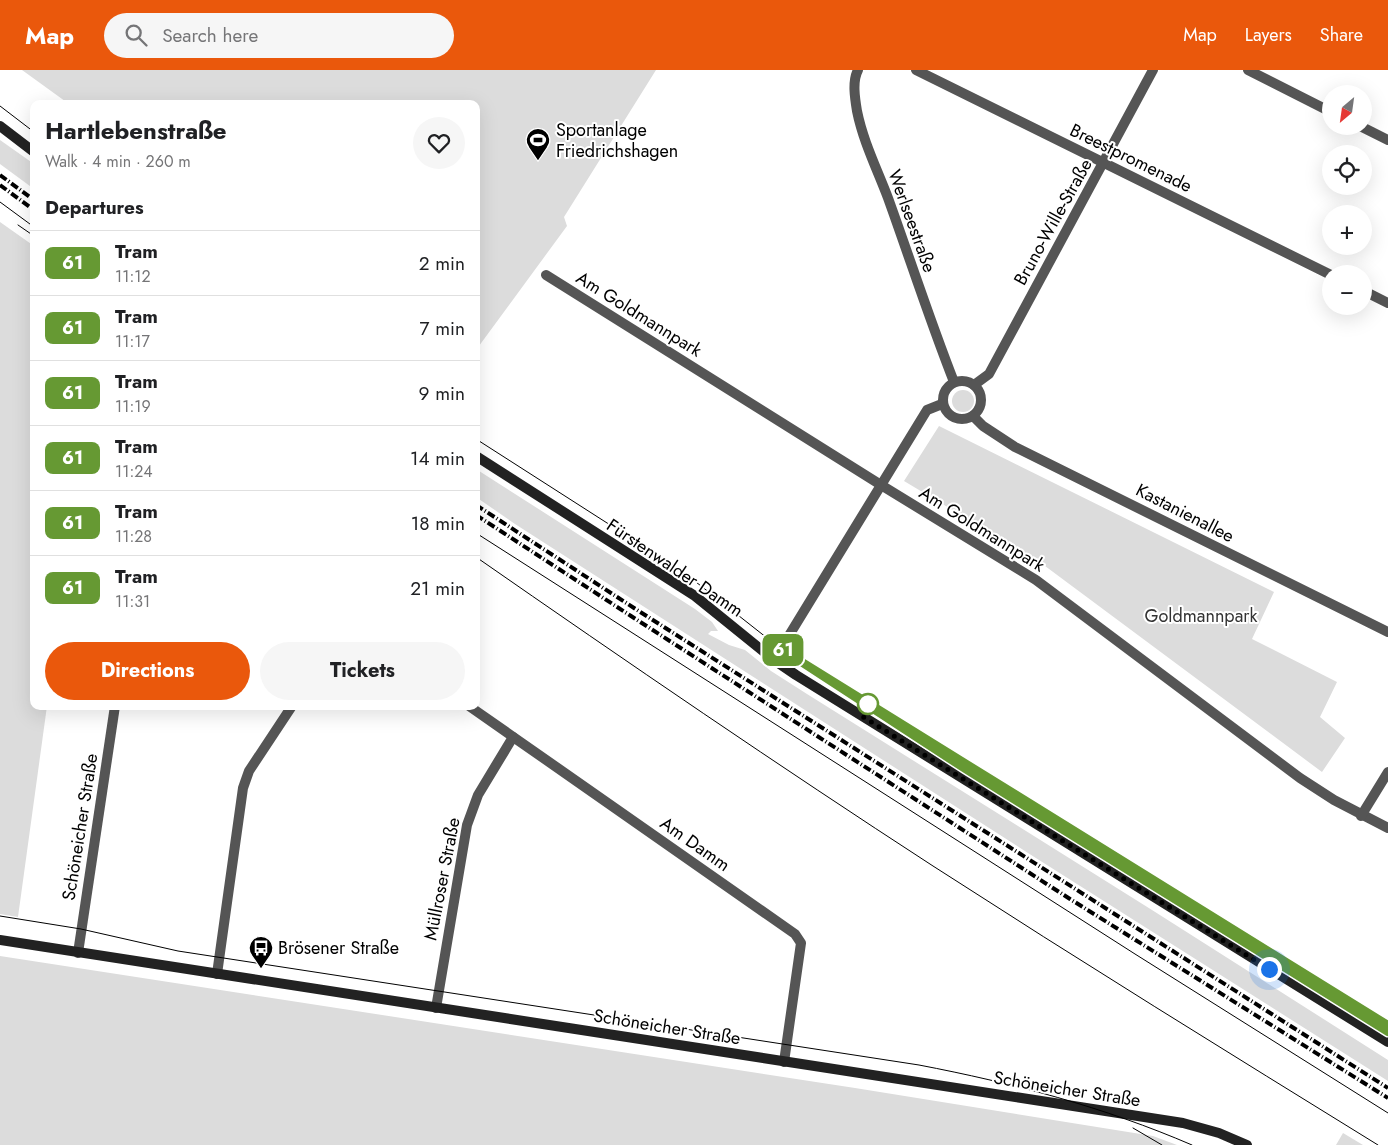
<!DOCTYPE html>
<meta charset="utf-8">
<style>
:root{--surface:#fff;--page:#f6f6f6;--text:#202124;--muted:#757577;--line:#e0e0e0;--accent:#ea580c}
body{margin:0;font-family:Jost,sans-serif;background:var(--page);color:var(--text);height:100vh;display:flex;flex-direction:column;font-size:19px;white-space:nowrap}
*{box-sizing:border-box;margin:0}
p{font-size:16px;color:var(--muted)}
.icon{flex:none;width:28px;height:28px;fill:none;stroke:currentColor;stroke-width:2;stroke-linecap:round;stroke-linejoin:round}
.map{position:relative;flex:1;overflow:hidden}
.details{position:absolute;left:30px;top:30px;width:450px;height:610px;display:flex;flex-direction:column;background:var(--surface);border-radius:10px;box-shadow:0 5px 20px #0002}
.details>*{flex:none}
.badge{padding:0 10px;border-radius:8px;font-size:18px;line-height:32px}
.needle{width:32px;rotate:209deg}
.buttons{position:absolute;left:1322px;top:15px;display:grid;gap:10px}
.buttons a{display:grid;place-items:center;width:50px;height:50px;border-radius:50%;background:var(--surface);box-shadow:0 5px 20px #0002;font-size:25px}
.you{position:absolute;width:25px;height:25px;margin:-12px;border:4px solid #fff;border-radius:50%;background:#1a73e8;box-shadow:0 0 0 8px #1a73e833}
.map>.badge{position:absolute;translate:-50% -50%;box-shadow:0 0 0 2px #fff}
h2{padding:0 15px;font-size:19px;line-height:45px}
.round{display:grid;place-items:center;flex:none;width:52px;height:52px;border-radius:26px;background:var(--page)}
.overview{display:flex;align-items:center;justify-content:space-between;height:85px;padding:0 15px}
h1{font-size:24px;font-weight:700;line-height:38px}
.action{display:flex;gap:10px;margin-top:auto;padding:10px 15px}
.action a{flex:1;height:58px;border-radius:30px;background:var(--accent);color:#fff;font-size:20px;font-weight:700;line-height:58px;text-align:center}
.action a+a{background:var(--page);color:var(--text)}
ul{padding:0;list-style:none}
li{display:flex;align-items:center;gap:15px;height:65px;padding:0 15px;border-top:1px solid var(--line)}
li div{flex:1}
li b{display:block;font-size:19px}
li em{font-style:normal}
li .badge{min-width:55px;font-weight:700;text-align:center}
header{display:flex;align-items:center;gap:30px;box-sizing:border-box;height:70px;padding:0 25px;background:var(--accent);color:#fff}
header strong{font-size:24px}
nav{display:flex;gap:28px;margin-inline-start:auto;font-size:18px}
.search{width:350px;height:45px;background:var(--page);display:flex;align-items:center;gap:12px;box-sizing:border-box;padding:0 18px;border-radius:28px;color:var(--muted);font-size:19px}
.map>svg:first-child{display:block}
.green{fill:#dcdcdc}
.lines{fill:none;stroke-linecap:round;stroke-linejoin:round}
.street{stroke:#555;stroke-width:10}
.secondary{stroke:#222;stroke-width:10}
.tram{stroke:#000;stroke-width:1}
.rail{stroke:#000;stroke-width:4;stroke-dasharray:8 2.5 1 2.5;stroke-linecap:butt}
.line-casing{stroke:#fff;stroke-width:11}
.line{stroke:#693;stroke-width:8}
.walk{stroke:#000;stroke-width:5;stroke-dasharray:0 9}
.stop-dot{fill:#fff;stroke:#693;stroke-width:2.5}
.labels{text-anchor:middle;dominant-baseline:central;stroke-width:4;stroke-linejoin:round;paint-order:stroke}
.poi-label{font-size:18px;fill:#000;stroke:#fff;text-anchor:start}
.street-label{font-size:18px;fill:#000;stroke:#fff}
.park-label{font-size:18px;fill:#333;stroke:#fff}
</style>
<header>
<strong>Map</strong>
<div class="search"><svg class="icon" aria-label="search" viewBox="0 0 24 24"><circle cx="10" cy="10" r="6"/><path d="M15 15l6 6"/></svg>Search here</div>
<nav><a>Map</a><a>Layers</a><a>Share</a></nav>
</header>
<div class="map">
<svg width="1388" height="1075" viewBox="0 0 1388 1075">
<rect width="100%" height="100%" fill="#fff"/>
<!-- green -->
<g class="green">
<path d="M22 0H656L564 147 567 156 476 280V34H69Z"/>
<path d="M0 70 34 94V119L0 94Z"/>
<path d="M0 152 34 176V636H47L18 847 0 844Z"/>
<circle cx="963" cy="331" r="11"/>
<path d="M939 356 1274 522 1252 569 1337 612 1320 647 1345 668 1322 702 1041 493 904 411Z"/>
<path d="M476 399 695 539 712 552 718 561H711L708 564 729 575 745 580 771 601 807 624 1152 840 1388 990V1011L1028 783 515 454 476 427Z"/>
<path d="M0 886 855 1018 1153 1066 1177 1075H0Z"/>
<path d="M1343 1063 1363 1075H1336Z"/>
</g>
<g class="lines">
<!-- street -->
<g class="street">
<path d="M858 0C852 11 855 29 857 41 863 71 877 99 888 128 910 189 930 251 954 312"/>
<path d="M916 0 1331 205"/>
<path d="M1248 0 1331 42"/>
<path d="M1360 56 1388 70"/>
<path d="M546 205 881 415 1036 510 1300 708 1334 730 1388 758"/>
<path d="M1364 221 1388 233"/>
<circle cx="962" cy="330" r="19"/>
<path d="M974 315 989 304 1153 0"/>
<path d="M973 346 983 356 1015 377 1388 562"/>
<path d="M774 590 927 340 942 334"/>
<path d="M469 636 795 864 801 873 784 992"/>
<path d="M1361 746 1388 702"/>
<path d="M78 883 115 636"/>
<path d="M217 904 243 718 249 701 292 636"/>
<path d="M436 938 467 755 478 725 513 667"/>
</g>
<!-- secondary -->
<g class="secondary">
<path d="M0 56 34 82"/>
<path d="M476 386 695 526 774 590 796 605 1388 972"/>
<path d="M0 870 1183 1053 1219 1063 1247 1075"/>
</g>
<!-- tram -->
<g class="tram">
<path d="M0 36 34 62"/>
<path d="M0 132 34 157"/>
<path d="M18 155 34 166"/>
<path d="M476 369 682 501 781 579 1388 955"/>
<path d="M476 463 1135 884 1388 1043"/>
<path d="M476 487C627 592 779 696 933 796 1080 891 1229 983 1378 1075"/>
<path d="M0 846 81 859 178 881 919 995C1013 1013 1104 1037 1192 1075"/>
<path d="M1133 1058 1162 1075"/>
</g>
<!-- rail -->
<g class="rail">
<path d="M0 105 34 130"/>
<path d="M0 115 34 140"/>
<path d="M476 435 634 538 1388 1018"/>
<path d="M476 445 631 546 1070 829 1388 1028"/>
</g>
</g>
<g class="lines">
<!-- line casing -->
<g class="line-casing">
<path id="line" d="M1388 955 781 579 965 699 1388 962"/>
</g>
<!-- line -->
<use href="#line" class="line"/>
<!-- walk -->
<path class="walk" d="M868 634 860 645 1269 899"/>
</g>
<!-- icons -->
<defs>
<g id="stadium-pin" transform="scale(1.25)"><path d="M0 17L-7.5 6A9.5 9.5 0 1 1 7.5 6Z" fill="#000" stroke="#fff"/><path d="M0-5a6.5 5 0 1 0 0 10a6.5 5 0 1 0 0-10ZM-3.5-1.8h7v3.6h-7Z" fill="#fff"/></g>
<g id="bus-pin" transform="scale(1.25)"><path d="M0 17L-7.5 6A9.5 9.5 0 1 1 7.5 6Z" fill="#000" stroke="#fff"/><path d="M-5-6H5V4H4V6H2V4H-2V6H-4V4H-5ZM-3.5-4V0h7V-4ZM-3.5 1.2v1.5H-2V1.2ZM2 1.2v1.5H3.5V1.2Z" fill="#fff"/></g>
</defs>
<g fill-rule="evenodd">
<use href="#stadium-pin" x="538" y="70"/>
<use href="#bus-pin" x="261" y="878"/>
</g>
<!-- markers -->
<circle class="stop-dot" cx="868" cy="634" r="10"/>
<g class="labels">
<!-- poi labels -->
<g class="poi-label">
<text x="556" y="60">Sportanlage<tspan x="556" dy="21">Friedrichshagen</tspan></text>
<text x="278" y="878">Brösener Straße</text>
</g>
<!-- street labels -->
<g class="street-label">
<text transform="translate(1131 88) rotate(26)">Breestpromenade</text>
<text transform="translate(912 151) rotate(70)">Werlseestraße</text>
<text transform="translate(1053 152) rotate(-61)">Bruno-Wille-Straße</text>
<text transform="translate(639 244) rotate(32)">Am Goldmannpark</text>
<text transform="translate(1185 443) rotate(27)">Kastanienallee</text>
<text transform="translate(982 459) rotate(32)">Am Goldmannpark</text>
<text transform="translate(675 498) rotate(34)">Fürstenwalder Damm</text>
<text transform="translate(80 757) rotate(-81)">Schöneicher Straße</text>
<text transform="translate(695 774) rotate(35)">Am Damm</text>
<text transform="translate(442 809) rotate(-79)">Müllroser Straße</text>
<text transform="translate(667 957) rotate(9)">Schöneicher Straße</text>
<text transform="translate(1067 1019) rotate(9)">Schöneicher Straße</text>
</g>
<!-- park labels -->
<g class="park-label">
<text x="1201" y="546">Goldmannpark</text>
</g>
</g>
</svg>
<div class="buttons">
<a><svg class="needle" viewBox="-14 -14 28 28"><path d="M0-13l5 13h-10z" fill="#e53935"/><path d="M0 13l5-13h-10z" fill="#757577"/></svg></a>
<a><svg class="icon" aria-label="locate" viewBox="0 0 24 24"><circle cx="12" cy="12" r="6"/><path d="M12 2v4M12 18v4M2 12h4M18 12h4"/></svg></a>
<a>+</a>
<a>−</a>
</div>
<div class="you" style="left:1269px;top:899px"></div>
<b class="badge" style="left:783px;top:580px;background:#693;color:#fff">61</b>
<section class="details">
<div class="overview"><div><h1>Hartlebenstraße</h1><p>Walk · 4 min · 260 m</p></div><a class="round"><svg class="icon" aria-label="heart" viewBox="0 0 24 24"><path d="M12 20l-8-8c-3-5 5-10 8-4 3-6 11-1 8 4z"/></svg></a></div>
<h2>Departures</h2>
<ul>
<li><span class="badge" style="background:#693;color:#fff">61</span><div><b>Tram</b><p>11:12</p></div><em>2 min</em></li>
<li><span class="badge" style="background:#693;color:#fff">61</span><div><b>Tram</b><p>11:17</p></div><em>7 min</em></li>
<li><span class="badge" style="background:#693;color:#fff">61</span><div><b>Tram</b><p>11:19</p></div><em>9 min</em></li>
<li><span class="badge" style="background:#693;color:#fff">61</span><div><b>Tram</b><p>11:24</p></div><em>14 min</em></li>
<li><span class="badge" style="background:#693;color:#fff">61</span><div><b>Tram</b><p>11:28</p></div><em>18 min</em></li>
<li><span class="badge" style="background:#693;color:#fff">61</span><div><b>Tram</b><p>11:31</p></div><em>21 min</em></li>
</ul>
<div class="action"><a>Directions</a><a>Tickets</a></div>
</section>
</div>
